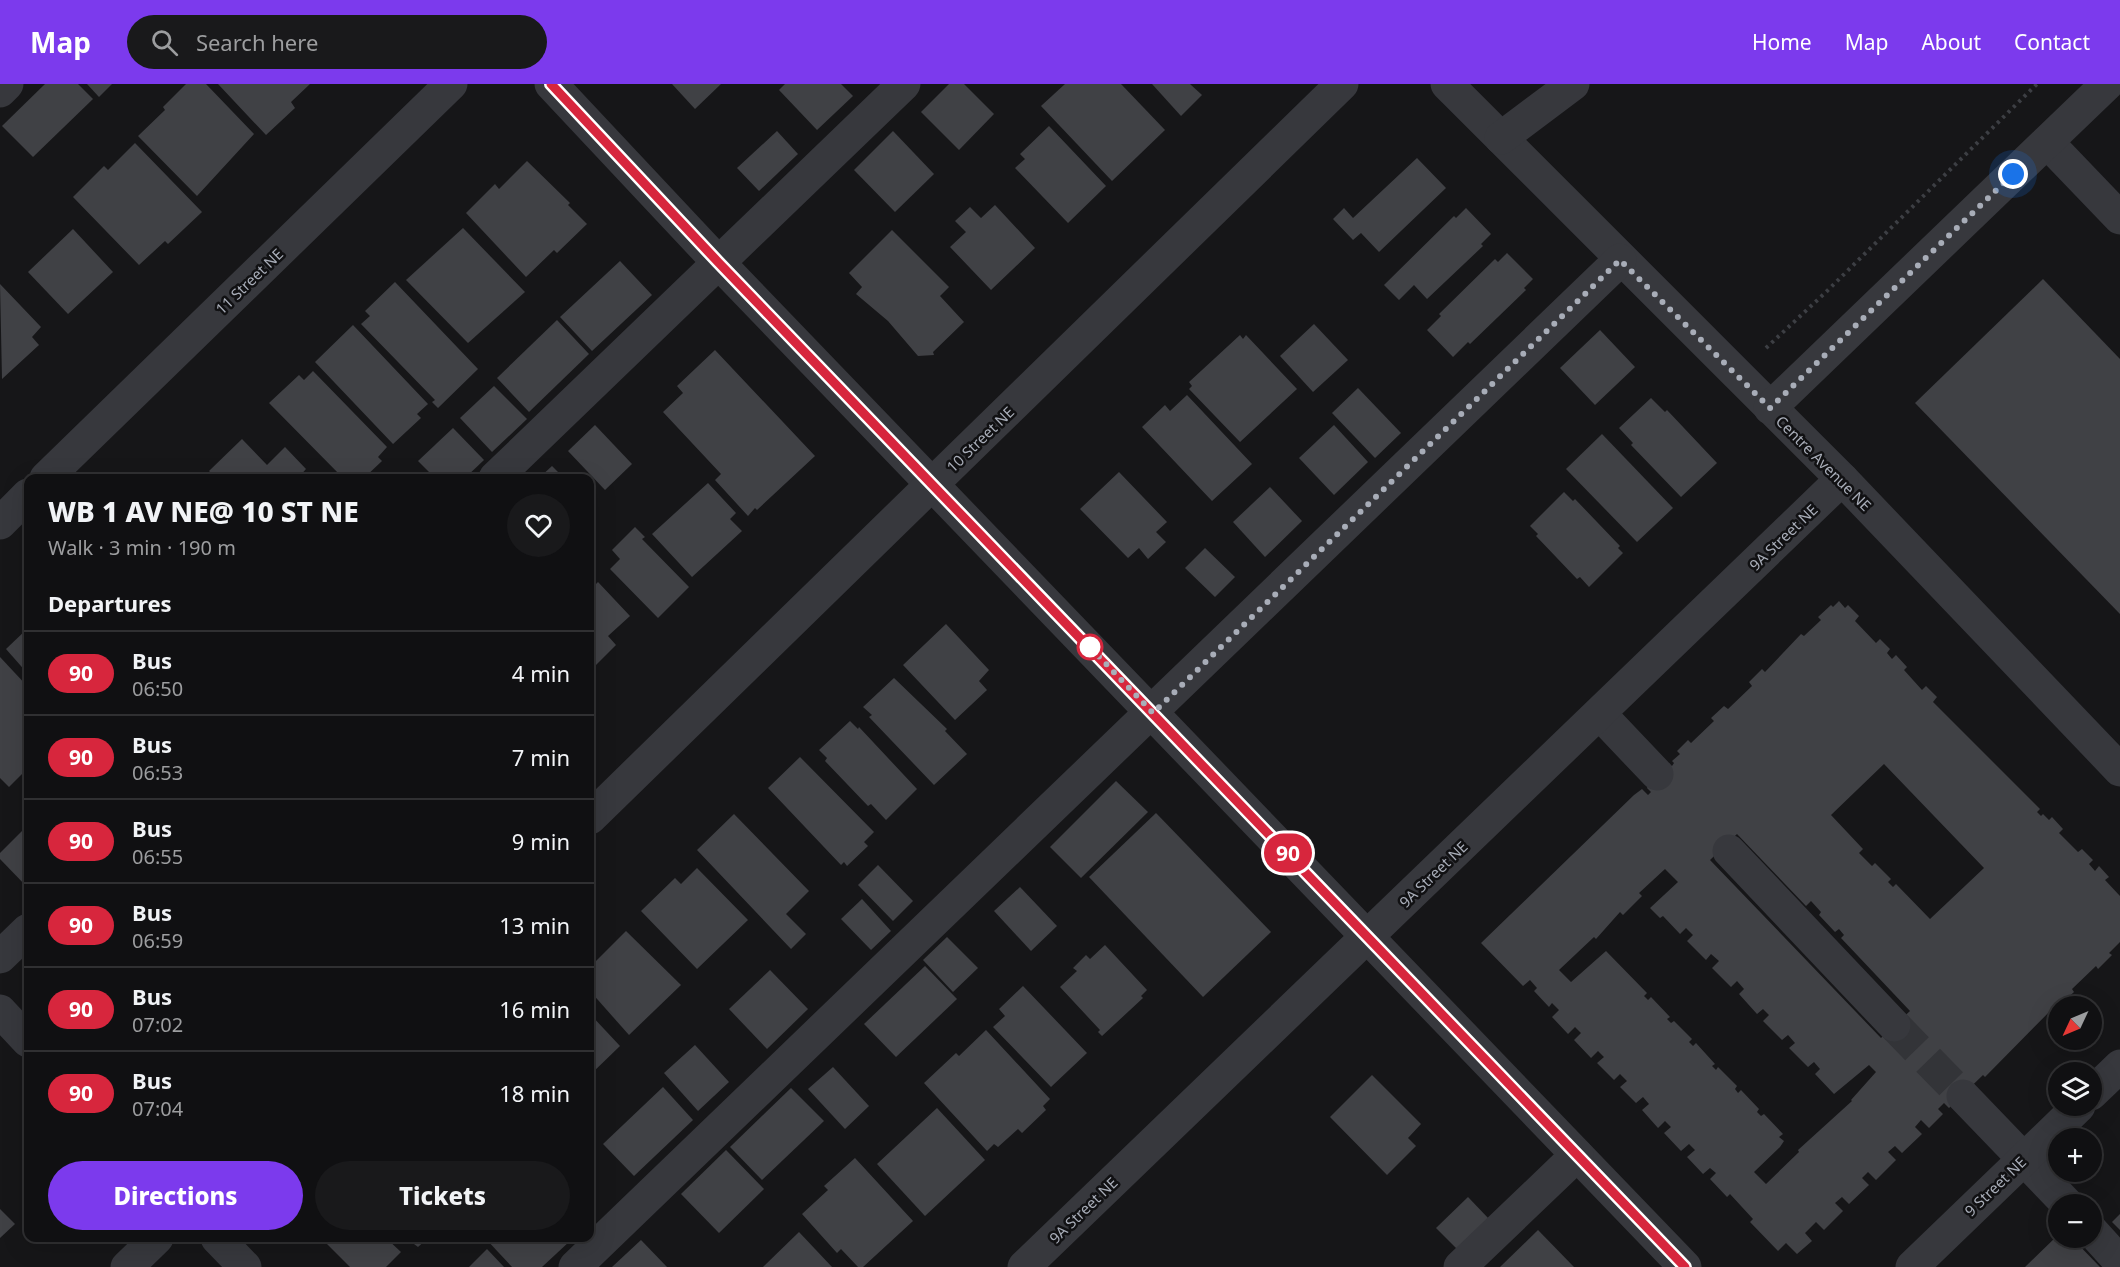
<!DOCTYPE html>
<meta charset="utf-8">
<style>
:root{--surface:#101012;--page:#19191b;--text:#f1f3f6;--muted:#9c9d9f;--line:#303032;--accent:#7c3aed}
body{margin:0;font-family:"Noto Sans",sans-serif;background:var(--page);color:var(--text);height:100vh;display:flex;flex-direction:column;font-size:22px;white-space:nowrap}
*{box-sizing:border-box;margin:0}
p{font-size:20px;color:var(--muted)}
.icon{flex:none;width:33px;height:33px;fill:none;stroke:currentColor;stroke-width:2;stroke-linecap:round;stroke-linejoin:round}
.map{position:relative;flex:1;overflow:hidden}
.sheet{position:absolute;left:24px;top:390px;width:570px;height:768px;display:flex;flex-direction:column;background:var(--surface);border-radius:12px;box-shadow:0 6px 24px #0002,0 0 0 2px var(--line)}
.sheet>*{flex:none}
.badge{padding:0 12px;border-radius:20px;font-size:21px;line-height:39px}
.needle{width:39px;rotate:226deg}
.fabs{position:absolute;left:2048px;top:912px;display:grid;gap:12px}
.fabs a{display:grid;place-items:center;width:54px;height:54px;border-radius:50%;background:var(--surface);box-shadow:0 6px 24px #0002,0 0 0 2px var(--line);font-size:30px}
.you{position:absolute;width:30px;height:30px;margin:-15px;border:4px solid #fff;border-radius:50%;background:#1a73e8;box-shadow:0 0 0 9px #1a73e833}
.map>.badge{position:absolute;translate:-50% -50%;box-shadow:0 0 0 3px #fff}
h2{padding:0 24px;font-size:22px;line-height:54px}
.round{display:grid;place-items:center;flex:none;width:63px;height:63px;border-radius:32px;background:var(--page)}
.overview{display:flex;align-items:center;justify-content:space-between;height:102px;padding:0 24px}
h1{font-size:28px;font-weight:800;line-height:45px}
.cta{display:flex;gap:12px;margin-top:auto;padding:12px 24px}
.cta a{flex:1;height:69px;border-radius:36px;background:var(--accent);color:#fff;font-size:24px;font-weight:800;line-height:69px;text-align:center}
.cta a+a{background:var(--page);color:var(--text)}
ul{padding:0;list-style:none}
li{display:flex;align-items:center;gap:18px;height:84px;padding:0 24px;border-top:2px solid var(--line)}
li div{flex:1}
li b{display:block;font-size:22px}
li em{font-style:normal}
li .badge{min-width:66px;font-weight:700;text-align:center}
header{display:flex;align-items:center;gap:36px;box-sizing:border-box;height:84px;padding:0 30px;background:var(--accent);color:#fff}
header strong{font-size:28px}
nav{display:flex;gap:33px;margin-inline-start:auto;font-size:21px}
.search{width:420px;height:54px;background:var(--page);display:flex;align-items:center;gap:15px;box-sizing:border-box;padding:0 21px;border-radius:33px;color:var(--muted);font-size:22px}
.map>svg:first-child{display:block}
.building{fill:#404145;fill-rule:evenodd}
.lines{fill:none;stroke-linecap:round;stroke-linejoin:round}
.minor-tunnel{stroke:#333438;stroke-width:33;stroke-dasharray:33 16;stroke-linecap:butt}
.path{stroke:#3d3f44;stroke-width:4;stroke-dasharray:3 4.5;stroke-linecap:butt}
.minor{stroke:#37383d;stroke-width:33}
.line-casing{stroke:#fff;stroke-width:14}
.line{stroke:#d7263d;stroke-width:9}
.walk{stroke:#a8adb8;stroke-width:6;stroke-dasharray:0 10.8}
.stop-dot{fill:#fff;stroke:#d7263d;stroke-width:3}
.labels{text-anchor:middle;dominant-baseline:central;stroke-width:5;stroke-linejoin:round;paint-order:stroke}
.street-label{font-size:15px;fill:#a8adb8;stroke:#111113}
</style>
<header>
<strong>Map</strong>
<div class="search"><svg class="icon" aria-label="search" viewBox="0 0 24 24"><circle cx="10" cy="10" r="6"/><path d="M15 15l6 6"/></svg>Search here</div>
<nav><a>Home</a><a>Map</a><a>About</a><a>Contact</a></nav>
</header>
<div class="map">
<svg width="2120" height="1183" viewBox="0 0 2120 1183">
<rect width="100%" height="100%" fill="#161618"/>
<!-- building -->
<g class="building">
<path d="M45 0H78L93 15 33 73 2 42Z"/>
<path d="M87 0H112L99 13Z"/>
<path d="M186 0H206L254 50 197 112 138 52 165 26 163 23Z"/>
<path d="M218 0H310L291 18 295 24 266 51Z"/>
<path d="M672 0H721L695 25Z"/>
<path d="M785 0H841L853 12 817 46 779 6Z"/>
<path d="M949 0H964L994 30 959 66 921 28Z"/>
<path d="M1065 0H1121L1165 46 1112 97 1041 22Z"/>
<path d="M1152 0H1190L1202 11 1181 32Z"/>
<path d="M1049 42 1106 102 1068 139 1015 84 1025 75 1020 70Z"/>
<path d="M777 47 798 70 759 107 737 84Z"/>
<path d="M893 47 934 90 895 128 854 86Z"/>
<path d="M135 59 202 128 168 160 165 157 139 181 73 113 104 82 108 86Z"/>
<path d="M1417 74 1446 104 1379 168 1361 149 1353 156 1333 135 1344 124 1353 134Z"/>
<path d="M527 77 570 119 568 121 587 140 557 169 554 166 526 193 466 129 495 100 499 105Z"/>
<path d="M995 121 1035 164 991 206 950 163 966 148 955 137 970 123 981 134Z"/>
<path d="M1466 124 1491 150 1481 160 1483 162 1427 215 1414 201 1399 216 1384 201 1454 132 1456 134Z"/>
<path d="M463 144 525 208 468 259 406 196Z"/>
<path d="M73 145 113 188 68 230 28 188Z"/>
<path d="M892 146 949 203 940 212 964 238 933 268 934 271 918 272 888 237 856 210 862 203 849 189Z"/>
<path d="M1507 169 1533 195 1524 204 1526 206 1470 260 1468 258 1453 273 1427 246 1441 232 1439 230 1495 175 1498 178Z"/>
<path d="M620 177 652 211 592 267 560 233Z"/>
<path d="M2043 195 2120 275V530L1915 319Z"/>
<path d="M395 198 478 285 438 324 432 318 435 316 361 240 370 232 365 227Z"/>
<path d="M0 200 41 243 32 253 39 261 2 295Z"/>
<path d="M557 236 589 270 529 328 497 294Z"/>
<path d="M1314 240 1348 276 1313 308 1280 272Z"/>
<path d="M353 241 428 320 417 330 421 334 393 360 315 278Z"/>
<path d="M1600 246 1635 283 1595 321 1560 284Z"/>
<path d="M1240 251 1243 255 1246 251 1297 305 1240 358 1189 305 1192 302 1189 298Z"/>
<path d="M715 266 815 372 757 426 755 424 748 432 715 396 721 390 663 328 683 309 677 302Z"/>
<path d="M313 287 387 363 378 373 382 377 364 394H343L269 319 299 291 304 296Z"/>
<path d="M494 302 527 335 492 368 460 334Z"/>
<path d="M1358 304 1401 349 1375 374 1332 329Z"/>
<path d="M1187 311 1252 380 1212 417 1142 343 1165 321 1170 327Z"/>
<path d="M1651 314 1665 328 1667 326 1717 379 1681 413 1631 361 1633 359 1619 344Z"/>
<path d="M595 341 632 380 605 406 568 367Z"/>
<path d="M1334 341 1368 378 1334 411 1299 374Z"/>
<path d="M453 344 484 376 465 394H435L418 377Z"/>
<path d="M1602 350 1673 424 1637 458 1566 385Z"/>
<path d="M242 355 267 381 285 363 306 385 298 394H216L209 387Z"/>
<path d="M552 382 564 394H539Z"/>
<path d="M1119 388 1167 438 1156 448 1166 458 1148 475 1139 464 1128 474 1080 425Z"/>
<path d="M708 399 736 429 730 435 742 447 692 493 652 450Z"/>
<path d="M1270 403 1302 437 1265 473 1233 438Z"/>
<path d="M1564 408 1573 417 1575 415 1620 462 1618 464 1623 469 1589 503 1580 493 1577 495 1536 452 1538 450 1530 442Z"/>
<path d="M635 443 645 453 642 455 689 503 658 534 610 485 620 475 612 466Z"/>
<path d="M1205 464 1235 493 1215 513 1185 484Z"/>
<path d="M598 498 630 532 608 552 616 561 590 587V506Z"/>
<path d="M1839 517 1845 524 1848 521 1859 532 1855 537 1876 559 1880 555 1890 565 1887 569 1892 575 1896 571 1907 583 1904 586 1922 606 1926 602 1937 613 1933 618 2040 725 2037 728 2041 732 2043 730 2049 736 2052 733 2063 745 2059 749 2078 768 2082 765 2093 776 2089 780 2095 787 2099 782 2109 793 2105 796 2120 812V858L2109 869 2112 871 2098 885 2096 882 2072 905 2074 908 2060 921 2058 919 1985 993 1983 991 1949 1024 1944 1019 1938 1025 1943 1030 1929 1044 1921 1036 1915 1043 1922 1050 1902 1069 1895 1062 1888 1068 1896 1076 1876 1096 1868 1088 1862 1094 1869 1101 1849 1120 1842 1113 1835 1119 1843 1127 1824 1146 1816 1138 1805 1149 1812 1157 1797 1170 1786 1159 1778 1167 1750 1138 1753 1135 1730 1110 1727 1113 1710 1095 1716 1089 1710 1084 1703 1090 1687 1073 1695 1066 1689 1060 1681 1067 1664 1049 1671 1043 1665 1037 1658 1044 1642 1026 1649 1020 1643 1013 1636 1019 1620 1003 1627 997 1620 990 1614 996 1597 979 1604 973 1598 967 1591 974 1574 956 1581 949 1575 943 1568 950 1552 933 1559 926 1552 919 1549 923 1534 907 1537 904 1530 896 1523 902 1481 859 1634 711 1642 705 1648 711 1651 708 1647 704 1649 699 1669 679 1672 682 1674 679 1672 677 1680 670 1677 667 1688 656 1691 659 1714 637 1711 634 1724 622 1728 625 1752 602 1749 598 1762 585 1765 588 1801 550 1804 552 1821 536 1818 533 1831 521 1833 523ZM1884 680 1984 784 1930 835 1896 800 1893 803 1888 798 1891 795 1875 779 1872 782 1859 769 1863 765 1831 731ZM1737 750 1806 822 1811 817 1821 828 1819 831 1835 848 1839 845 1844 851 1841 854 1910 927 1881 954 1710 776ZM1665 785 1678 798 1650 824 1660 834 1663 832 1680 850 1686 844 1693 851 1687 857 1706 876 1711 870 1719 877 1712 884 1731 903 1737 897 1744 905 1739 910 1757 930 1763 925 1769 931 1763 937 1782 956 1788 951 1795 959 1789 964 1808 983 1814 978 1820 985 1815 990 1834 1010 1869 981 1876 988 1851 1016 1852 1017 1798 1066 1799 1068 1766 1100 1754 1088 1780 1063 1784 1057 1779 1053 1783 1050 1764 1030 1761 1032 1757 1028 1759 1025 1741 1006 1738 1009 1735 1005 1737 1002 1718 983 1716 986 1712 982 1715 980 1696 959 1693 962 1689 958 1692 955 1674 937 1671 939 1667 935 1670 933 1651 913 1648 916 1644 912 1647 909 1606 867 1571 898 1559 886 1594 853 1596 855 1620 828 1623 831 1642 812 1639 809Z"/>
<path d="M946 540 989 586 979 597 987 606 955 636 903 581Z"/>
<path d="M28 544V590L6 565Z"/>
<path d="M0 573 28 603V684L9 703 0 694Z"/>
<path d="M894 594 947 645 945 647 967 670 934 701 869 633 872 631 863 623Z"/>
<path d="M850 637 858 645 859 643 917 705 886 736 871 720 868 722 825 677 827 674 819 666Z"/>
<path d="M800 673 874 748 864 758 868 762 847 782 844 778 841 781 768 704Z"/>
<path d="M1116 697 1148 728 1081 794 1050 763Z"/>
<path d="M1156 729 1271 848 1203 913 1089 793Z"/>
<path d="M734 730 809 807 786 830 806 850 791 865 697 766Z"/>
<path d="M28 741V804L0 775V769Z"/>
<path d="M878 781 913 817 893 837 858 801Z"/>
<path d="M697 784 748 836 697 885 641 827 675 794 681 800Z"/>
<path d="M1020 803 1057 842 1031 867 994 827Z"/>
<path d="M862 815 891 847 871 866 841 835Z"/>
<path d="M626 847 681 901 629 951 590 907V883Z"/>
<path d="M947 853 978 884 953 908 923 876Z"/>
<path d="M1105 861 1147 906 1141 912 1143 914 1102 952 1098 948 1100 946 1060 903 1077 887 1073 884 1086 871 1090 875Z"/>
<path d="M925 882 957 915 896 973 864 940Z"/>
<path d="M770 886 808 925 767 965 729 925Z"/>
<path d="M1023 902 1087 969 1051 1003 993 943 1005 932 999 925Z"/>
<path d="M590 930 620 962 590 991Z"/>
<path d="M986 946 1050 1015 1043 1022 1046 1026 1022 1049 1018 1045 998 1063 994 1060 987 1067 924 999 956 969 959 972Z"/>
<path d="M695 961 729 998 698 1027 664 989Z"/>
<path d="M833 983 869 1022 845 1045 808 1005Z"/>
<path d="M1372 991 1421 1040 1408 1054 1416 1062 1387 1091 1330 1033Z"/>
<path d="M663 1003 693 1036 634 1092 603 1060Z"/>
<path d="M791 1004 824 1037 762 1096 730 1063Z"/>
<path d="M937 1024 985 1076 925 1132 877 1080Z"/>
<path d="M726 1066 764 1105 719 1149 681 1110Z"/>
<path d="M855 1074 913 1137 863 1183H858L841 1165 837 1169 802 1130 828 1106 824 1102Z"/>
<path d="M1468 1113 1489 1135 1458 1166 1436 1144Z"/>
<path d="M0 1125 15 1140 0 1154Z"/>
<path d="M2120 1130V1146L2112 1138Z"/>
<path d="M1538 1146 1574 1183H1500Z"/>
<path d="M799 1148 832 1183H763Z"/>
<path d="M2058 1151V1154H2072L2100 1183H2025Z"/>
<path d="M321 1154H386L401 1168 386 1183H350Z"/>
<path d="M406 1154H428L418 1163Z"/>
<path d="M485 1154H567L570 1157 542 1183H512Z"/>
<path d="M641 1156 667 1183H612Z"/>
<path d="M487 1165 504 1183H469Z"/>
</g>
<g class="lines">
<!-- minor-tunnel -->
<path class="minor-tunnel" d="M1894 941 1963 1012"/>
<!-- path -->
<path class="path" d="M1766 264 1825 209 2037 0"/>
<!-- minor -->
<g class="minor">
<path d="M551 0 718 178 1685 1183"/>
<path d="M1447 0 1842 395 2120 686"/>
<path d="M0 7 7 0"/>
<path d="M1501 54 1573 0"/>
<path d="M2047 58 2120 134"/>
<path d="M1770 324 2107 0"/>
<path d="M46 394 451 0"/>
<path d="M495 394 904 0"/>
<path d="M0 439 28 411"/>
<path d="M1600 630 1657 690"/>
<path d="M590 734 1342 0"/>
<path d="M1729 767 1894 941"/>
<path d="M0 873 28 846"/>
<path d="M0 927 28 957"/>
<path d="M2091 1010 2120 982"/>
<path d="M1963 1012 2067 1120"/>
<path d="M2091 1146 2120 1178"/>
<path d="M217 1154 245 1183"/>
<path d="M127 1183 157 1154"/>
<path d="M575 1183 1620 176"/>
<path d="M1024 1183 1842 395"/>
<path d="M1460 1183 1577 1071"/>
<path d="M1912 1183 2079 1022"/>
</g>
</g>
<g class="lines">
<!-- line casing -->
<g class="line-casing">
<path id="line" d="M551 0 718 178 1685 1183"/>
</g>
<!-- line -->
<use href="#line" class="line"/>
<!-- walk -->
<path class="walk" d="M1090 563 1087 560 1153 629 1620 176 1770 324 2013 90"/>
</g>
<!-- markers -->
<circle class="stop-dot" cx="1090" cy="563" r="12"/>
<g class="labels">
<!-- street labels -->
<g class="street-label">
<text transform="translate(249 197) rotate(-44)">11 Street NE</text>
<text transform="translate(980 355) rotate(-44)">10 Street NE</text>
<text transform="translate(1824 379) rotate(45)">Centre Avenue NE</text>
<text transform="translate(1783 453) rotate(-44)">9A Street NE</text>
<text transform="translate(1433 790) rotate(-44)">9A Street NE</text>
<text transform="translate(1995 1102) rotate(-44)">9 Street NE</text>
<text transform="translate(1083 1126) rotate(-44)">9A Street NE</text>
</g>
</g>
</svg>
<div class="fabs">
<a><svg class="needle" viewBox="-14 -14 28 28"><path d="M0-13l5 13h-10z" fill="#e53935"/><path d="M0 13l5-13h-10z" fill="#9c9d9f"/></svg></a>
<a><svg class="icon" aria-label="layers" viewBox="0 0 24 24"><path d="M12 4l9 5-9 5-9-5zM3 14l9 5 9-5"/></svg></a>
<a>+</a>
<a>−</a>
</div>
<div class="you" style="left:2013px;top:90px"></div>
<b class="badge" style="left:1288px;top:769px;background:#d7263d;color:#fff">90</b>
<section class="sheet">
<div class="overview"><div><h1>WB 1 AV NE@ 10 ST NE</h1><p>Walk · 3 min · 190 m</p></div><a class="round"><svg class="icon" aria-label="heart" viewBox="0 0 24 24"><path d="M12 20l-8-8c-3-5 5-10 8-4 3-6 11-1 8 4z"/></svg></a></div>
<h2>Departures</h2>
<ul>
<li><span class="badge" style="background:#d7263d;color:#fff">90</span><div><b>Bus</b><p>06:50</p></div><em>4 min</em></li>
<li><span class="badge" style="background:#d7263d;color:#fff">90</span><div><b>Bus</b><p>06:53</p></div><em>7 min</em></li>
<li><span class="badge" style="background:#d7263d;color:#fff">90</span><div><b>Bus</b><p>06:55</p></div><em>9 min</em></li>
<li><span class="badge" style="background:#d7263d;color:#fff">90</span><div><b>Bus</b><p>06:59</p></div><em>13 min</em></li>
<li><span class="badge" style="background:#d7263d;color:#fff">90</span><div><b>Bus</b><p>07:02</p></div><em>16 min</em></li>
<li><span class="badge" style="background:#d7263d;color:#fff">90</span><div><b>Bus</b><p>07:04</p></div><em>18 min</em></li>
</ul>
<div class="cta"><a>Directions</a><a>Tickets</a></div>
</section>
</div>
